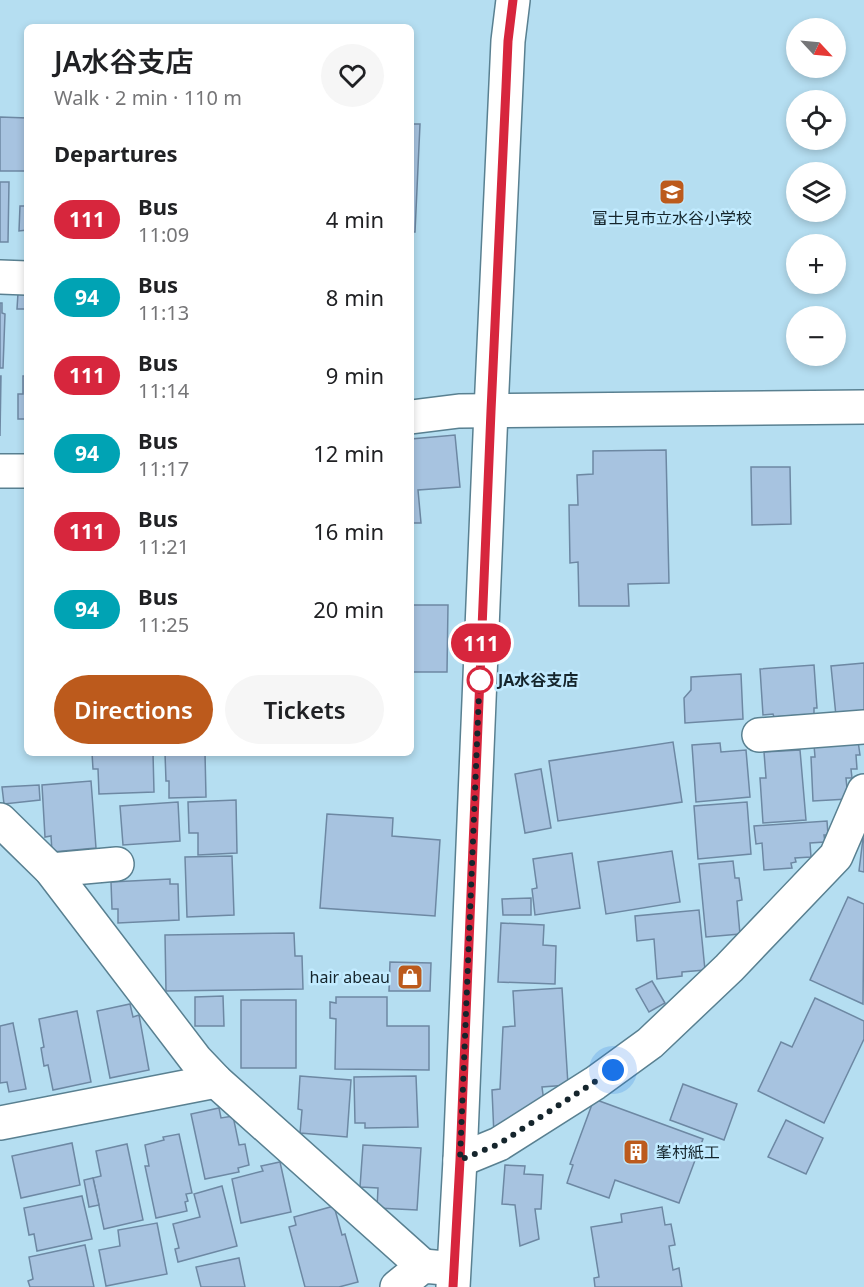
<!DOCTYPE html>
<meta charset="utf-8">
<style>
:root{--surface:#fff;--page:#f6f6f6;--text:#202124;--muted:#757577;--accent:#bc5a1c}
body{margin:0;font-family:"Noto Sans","Noto Sans JP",sans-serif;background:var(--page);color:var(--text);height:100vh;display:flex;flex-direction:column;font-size:22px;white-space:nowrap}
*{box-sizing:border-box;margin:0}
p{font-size:20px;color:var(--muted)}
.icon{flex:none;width:33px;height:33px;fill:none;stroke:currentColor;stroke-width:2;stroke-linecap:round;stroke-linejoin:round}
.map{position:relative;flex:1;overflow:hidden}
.side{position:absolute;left:24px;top:24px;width:390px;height:732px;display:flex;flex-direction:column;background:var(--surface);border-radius:9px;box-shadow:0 3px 9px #0003}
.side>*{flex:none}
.badge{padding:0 12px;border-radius:20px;font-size:21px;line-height:39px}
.needle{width:39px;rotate:116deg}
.tools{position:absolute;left:786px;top:18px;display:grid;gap:12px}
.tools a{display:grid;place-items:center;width:60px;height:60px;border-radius:50%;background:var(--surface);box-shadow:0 3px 9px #0003;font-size:30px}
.you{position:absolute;width:30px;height:30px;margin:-15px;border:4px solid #fff;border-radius:50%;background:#1a73e8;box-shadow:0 0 0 9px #1a73e833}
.map>.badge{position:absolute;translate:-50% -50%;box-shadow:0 0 0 3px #fff}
h2{padding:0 30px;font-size:22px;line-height:54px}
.round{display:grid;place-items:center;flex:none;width:63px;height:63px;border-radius:32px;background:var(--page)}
.head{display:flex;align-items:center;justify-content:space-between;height:102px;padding:0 30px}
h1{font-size:28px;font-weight:600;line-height:45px}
.button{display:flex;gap:12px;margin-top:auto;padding:12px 30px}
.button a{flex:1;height:69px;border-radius:36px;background:var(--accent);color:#fff;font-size:24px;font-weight:600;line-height:69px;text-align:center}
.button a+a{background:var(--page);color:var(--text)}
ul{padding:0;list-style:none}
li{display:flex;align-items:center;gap:18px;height:78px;padding:0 30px}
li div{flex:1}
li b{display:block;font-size:22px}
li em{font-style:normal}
li .badge{min-width:66px;font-weight:700;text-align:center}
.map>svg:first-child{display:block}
.building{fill:#a7c3e0;stroke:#6d88a3;stroke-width:1.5}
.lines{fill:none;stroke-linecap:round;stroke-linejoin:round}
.street-casing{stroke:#598091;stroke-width:36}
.secondary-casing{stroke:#598091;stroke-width:36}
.street{stroke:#fff;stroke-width:33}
.secondary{stroke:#fff;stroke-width:33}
.line-casing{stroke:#fff;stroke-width:14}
.line{stroke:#d7263d;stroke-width:9}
.walk{stroke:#15252c;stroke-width:6;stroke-dasharray:0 10.8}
.stop-dot{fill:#fff;stroke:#d7263d;stroke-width:3}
.labels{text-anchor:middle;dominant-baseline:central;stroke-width:5;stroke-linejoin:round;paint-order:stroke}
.poi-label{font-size:16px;fill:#15252c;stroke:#c2ebff}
.stop-label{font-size:16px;font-weight:bold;fill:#15252c;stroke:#c2ebff;text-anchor:start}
</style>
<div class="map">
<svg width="864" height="1287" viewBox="0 0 864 1287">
<rect width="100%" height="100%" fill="#b5def1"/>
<!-- building -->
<g class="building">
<path d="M0 117 27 118 25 171H0Z"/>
<path d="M411 124H420L415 232H411Z"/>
<path d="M0 182H9L8 242H0Z"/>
<path d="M20 206H27V230L19 231Z"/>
<path d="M18 293H27V309H17Z"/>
<path d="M0 303H2V313L5 314 3 368H0Z"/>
<path d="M0 376H1L0 436Z"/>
<path d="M23 376H27V438H26V419H18V394H23Z"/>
<path d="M455 435 460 487 418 490 421 523H411V439Z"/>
<path d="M666 450 669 583 628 584 629 606H579L578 562 570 563 569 505H578L577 475 593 474V451Z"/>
<path d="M751 467H790L791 524 752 525Z"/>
<path d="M411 605H448L447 672H411Z"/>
<path d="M864 663V713L836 716 831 666Z"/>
<path d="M814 665 817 708H814V721L800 715 774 717 773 714 763 715 760 669Z"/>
<path d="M741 674 743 719 685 723 684 698 691 690V677Z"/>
<path d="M858 741 860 755H856L857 769H851L852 778H846L848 799 813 801 811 757H815L814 745Z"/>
<path d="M673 742 682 802 558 821 549 761Z"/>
<path d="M720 743 721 752 746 750 750 797 696 802 692 745Z"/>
<path d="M800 750 806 820 763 823 760 778H766L764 752Z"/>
<path d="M92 753H153L154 792 99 794 98 769H93Z"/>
<path d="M165 753H205L206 797 169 798V781H166Z"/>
<path d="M541 769 551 828 525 833 515 774Z"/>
<path d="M91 781 96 848 52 852 51 836 45 837 42 785Z"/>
<path d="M39 785 40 800 4 804 2 787Z"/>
<path d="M236 800 237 853 198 855V833H189L188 802Z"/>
<path d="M178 802 180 841 123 845 120 806Z"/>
<path d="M747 802 751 854 698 859 694 806Z"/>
<path d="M327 814 393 818 392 836 440 840 435 916 320 908Z"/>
<path d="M827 821 828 835H824L825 842 810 843 811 857 795 858 796 862 791 863 792 868 764 870 762 843 756 844 754 826Z"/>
<path d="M863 838H864V872L859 871Z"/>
<path d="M672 851 680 902 606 914 598 862Z"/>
<path d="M572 853 580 908 535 915 532 889 537 888 533 859Z"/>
<path d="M232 856 234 915 187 917 185 857Z"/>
<path d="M733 861 735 878H739L742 900 737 901 740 934 706 937 699 864Z"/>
<path d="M170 879V884H178L179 920 118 923V909H112L111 882Z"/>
<path d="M848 897 864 904 863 1004 810 980Z"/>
<path d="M531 898V915H503L502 899Z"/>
<path d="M699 910 705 970 682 972V976L657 979 654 939 637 941 635 916Z"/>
<path d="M501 923 544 925 543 945 556 946 555 984 498 982Z"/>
<path d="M294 933 295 956H302L303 989 166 991 165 935Z"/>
<path d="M390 962 431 963 430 991H389Z"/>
<path d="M652 981 665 1003 649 1012 636 989Z"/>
<path d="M562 988 568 1085 542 1087 544 1102 494 1136 492 1090 500 1089 503 1027 515 1026 513 991Z"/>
<path d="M223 996 224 1026H195V997Z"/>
<path d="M336 997H387V1026H429V1070L335 1069 336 1019 330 1018V1002L336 1003Z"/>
<path d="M815 998 864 1021V1039L824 1123 758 1091 781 1042 792 1047Z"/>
<rect x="241" y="1000" width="55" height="68"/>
<path d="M130 1004 133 1017 139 1015 149 1070 110 1078 97 1011Z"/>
<path d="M77 1011 91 1082 53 1090 48 1065 44 1066 41 1048 44 1047 39 1019Z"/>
<path d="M13 1023 26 1089 9 1092 7 1082 0 1083V1026Z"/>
<path d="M300 1076 351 1080 347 1137 300 1133 302 1110 298 1109Z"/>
<path d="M416 1076 418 1127 365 1128V1123H355L354 1077Z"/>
<path d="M683 1084 737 1104 724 1140 670 1120Z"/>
<path d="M594 1099 703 1139 679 1203 615 1180 609 1198 567 1183 573 1165 570 1164Z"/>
<path d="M219 1108 221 1118 233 1116 239 1145 245 1144 249 1165 238 1168 239 1172 205 1179 191 1114Z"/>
<path d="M786 1120 823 1138 806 1174 768 1157Z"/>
<path d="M179 1134 192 1193 186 1194 188 1201 185 1202 187 1211 156 1218 145 1166H149L145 1145 164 1140 163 1137Z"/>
<path d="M72 1143 80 1185 21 1198 12 1156Z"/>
<path d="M127 1144 143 1220 104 1229 93 1178 101 1176 96 1151Z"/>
<path d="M363 1145 421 1148 417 1210 377 1208 378 1188 360 1187Z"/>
<path d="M280 1162 291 1212 241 1223 232 1179 263 1171 261 1166Z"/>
<path d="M505 1165 525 1166 524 1174 543 1175 541 1209H535L539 1239 520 1246 515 1205 502 1204Z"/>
<path d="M93 1178 99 1205 89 1207 84 1180Z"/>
<path d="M222 1186 237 1246 178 1262 175 1249 179 1248 173 1224 200 1217 194 1194Z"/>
<path d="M82 1196 92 1239 37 1251 34 1234 29 1235 24 1208Z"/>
<path d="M334 1206 342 1235 345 1234 358 1282 339 1287H305L289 1227 296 1225 294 1217Z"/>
<path d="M662 1207 665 1225 671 1224 675 1245 669 1246 673 1270 679 1268 682 1287H595L594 1278 599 1277 591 1227 622 1222 621 1214Z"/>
<path d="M157 1223 167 1274 106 1286 99 1250 120 1246 118 1230Z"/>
<path d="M85 1245 94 1287H30L28 1281 33 1279 29 1257Z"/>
<path d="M239 1258 245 1287H201L196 1267Z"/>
</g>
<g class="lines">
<!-- street casing -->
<g class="street-casing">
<g id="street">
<path d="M0 277 27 278"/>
<path d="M411 417 459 411 864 407"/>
<path d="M0 471H27"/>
<path d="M759 735 864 727"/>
<path d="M0 820 51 870 196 1060 216 1081 423 1266"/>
<path d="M51 870 117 864"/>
<path d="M0 1123 216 1081"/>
<path d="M460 1160 499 1144 595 1083 650 1043 729 968 836 856 864 791"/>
<path d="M397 1287 423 1266 445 1268"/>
</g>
</g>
<!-- secondary casing -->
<g class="secondary-casing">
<path id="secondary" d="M453 1287 460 1160 491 411 508 41 513 0"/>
</g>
<!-- street -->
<use href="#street" class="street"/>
<!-- secondary -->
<use href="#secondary" class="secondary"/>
</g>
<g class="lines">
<!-- line casing -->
<g class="line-casing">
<path id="line" d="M453 1287 460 1160 491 411 506 87 508 41 513 0"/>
</g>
<!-- line -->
<use href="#line" class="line"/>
<!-- walk -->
<path class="walk" d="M480 680V669L460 1160 499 1144 613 1070"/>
</g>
<!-- icons -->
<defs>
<g id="school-square" transform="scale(1.35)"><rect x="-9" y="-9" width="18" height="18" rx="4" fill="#bc5a1c" stroke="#c2ebff"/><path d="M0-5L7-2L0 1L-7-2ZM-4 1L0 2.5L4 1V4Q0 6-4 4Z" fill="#fff"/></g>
<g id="shop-square" transform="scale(1.35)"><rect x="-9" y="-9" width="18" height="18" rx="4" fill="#bc5a1c" stroke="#c2ebff"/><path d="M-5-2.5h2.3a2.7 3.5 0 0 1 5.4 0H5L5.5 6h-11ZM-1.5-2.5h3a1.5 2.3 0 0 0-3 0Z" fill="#fff"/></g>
<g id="building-square" transform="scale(1.35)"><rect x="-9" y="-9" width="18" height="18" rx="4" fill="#bc5a1c" stroke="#c2ebff"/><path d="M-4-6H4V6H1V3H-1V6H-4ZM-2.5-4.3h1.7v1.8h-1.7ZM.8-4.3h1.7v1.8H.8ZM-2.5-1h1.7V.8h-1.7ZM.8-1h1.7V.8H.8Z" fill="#fff"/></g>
</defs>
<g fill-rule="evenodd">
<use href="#school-square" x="672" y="192"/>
<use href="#shop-square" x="410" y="977"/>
<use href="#building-square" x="636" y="1152"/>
</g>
<!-- markers -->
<circle class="stop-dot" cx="480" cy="680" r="12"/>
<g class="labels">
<!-- poi labels -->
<g class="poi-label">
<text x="672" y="218">富士見市立水谷小学校</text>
<text x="390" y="977" text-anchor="end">hair abeau</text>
<text x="656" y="1152" text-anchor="start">峯村紙工</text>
</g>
<!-- stop labels -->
<g class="stop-label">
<text x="498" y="680">JA水谷支店</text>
</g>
</g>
</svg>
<div class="tools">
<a><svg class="needle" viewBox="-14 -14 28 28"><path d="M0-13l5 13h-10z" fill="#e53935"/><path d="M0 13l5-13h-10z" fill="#757577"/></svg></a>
<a><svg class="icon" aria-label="locate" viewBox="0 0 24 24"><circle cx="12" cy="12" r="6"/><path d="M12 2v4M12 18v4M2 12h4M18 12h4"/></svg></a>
<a><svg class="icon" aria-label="layers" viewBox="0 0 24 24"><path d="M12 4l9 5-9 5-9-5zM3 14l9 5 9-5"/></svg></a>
<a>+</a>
<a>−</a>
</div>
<div class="you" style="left:613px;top:1070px"></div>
<b class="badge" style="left:481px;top:643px;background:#d7263d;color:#fff">111</b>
<section class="side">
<div class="head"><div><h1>JA水谷支店</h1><p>Walk · 2 min · 110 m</p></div><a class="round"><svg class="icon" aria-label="heart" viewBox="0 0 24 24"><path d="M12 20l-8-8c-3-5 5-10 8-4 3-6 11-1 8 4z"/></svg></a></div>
<h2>Departures</h2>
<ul>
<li><span class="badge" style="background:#d7263d;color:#fff">111</span><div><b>Bus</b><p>11:09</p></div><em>4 min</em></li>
<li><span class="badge" style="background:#00a3b4;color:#fff">94</span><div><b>Bus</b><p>11:13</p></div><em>8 min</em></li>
<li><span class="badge" style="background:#d7263d;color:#fff">111</span><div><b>Bus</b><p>11:14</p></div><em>9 min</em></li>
<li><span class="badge" style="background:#00a3b4;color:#fff">94</span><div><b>Bus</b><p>11:17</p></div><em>12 min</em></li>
<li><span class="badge" style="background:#d7263d;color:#fff">111</span><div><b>Bus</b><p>11:21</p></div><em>16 min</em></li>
<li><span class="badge" style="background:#00a3b4;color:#fff">94</span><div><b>Bus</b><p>11:25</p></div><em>20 min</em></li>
</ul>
<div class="button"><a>Directions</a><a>Tickets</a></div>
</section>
</div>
